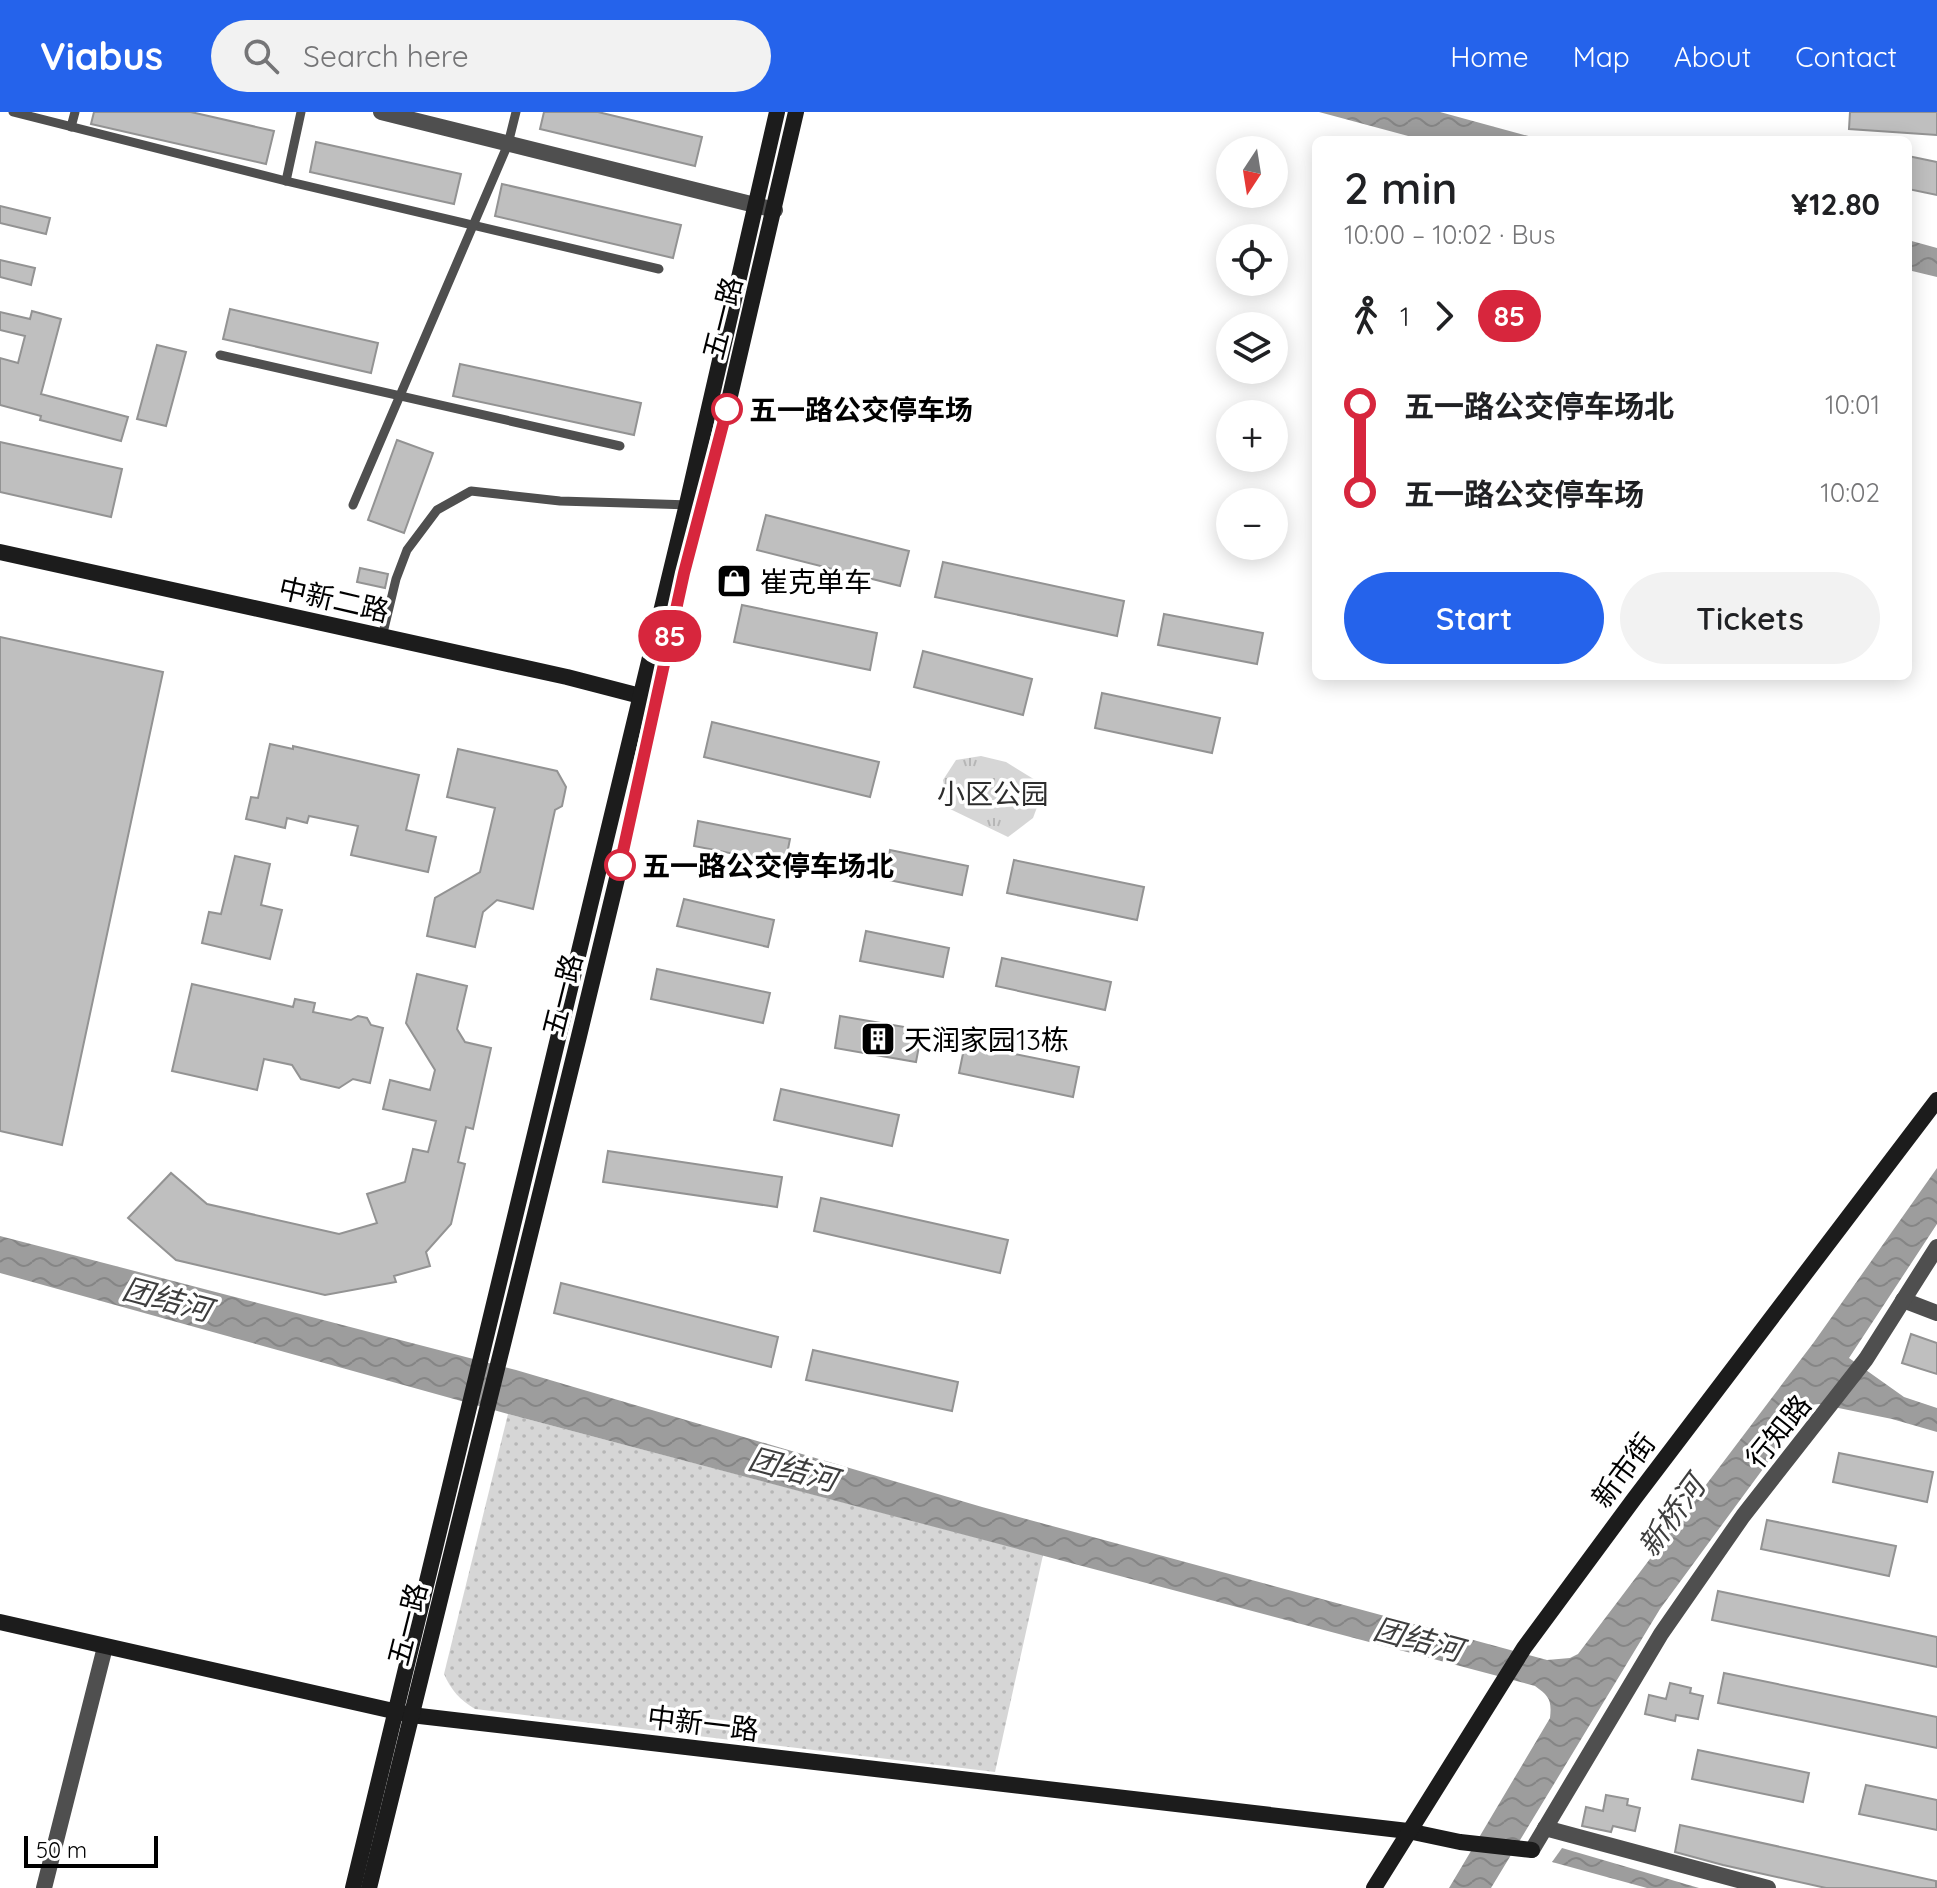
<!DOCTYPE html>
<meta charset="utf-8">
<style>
:root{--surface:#fff;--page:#f2f2f2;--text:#202124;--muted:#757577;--accent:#2563eb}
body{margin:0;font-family:Quicksand,"Noto Sans SC",sans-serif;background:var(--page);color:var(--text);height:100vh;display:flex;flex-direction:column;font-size:30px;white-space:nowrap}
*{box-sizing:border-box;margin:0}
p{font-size:26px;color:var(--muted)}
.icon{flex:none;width:44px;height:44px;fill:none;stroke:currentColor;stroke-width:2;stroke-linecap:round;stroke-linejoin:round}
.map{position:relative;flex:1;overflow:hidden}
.details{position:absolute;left:1312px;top:24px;width:600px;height:544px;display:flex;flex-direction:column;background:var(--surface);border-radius:12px;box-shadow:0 4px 20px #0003}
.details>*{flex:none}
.badge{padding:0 16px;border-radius:26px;font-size:28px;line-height:52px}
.needle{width:52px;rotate:192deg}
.buttons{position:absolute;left:1216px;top:24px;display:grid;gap:16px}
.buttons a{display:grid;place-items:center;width:72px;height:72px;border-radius:50%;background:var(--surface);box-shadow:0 4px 20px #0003;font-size:40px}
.scale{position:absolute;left:24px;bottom:20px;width:134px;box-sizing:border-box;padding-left:8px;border:4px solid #000;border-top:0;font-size:22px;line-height:28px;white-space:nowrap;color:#000;-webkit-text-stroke:6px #fff;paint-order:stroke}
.map>.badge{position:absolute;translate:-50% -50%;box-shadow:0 0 0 4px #fff}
.legs{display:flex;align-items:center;gap:12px;height:88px;padding:0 32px;font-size:26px}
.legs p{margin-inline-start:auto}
.headline{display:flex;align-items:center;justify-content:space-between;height:136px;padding:0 32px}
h1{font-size:44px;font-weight:600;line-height:60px}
.cta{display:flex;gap:16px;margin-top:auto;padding:16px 32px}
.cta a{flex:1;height:92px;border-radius:48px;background:var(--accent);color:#fff;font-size:32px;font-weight:600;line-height:92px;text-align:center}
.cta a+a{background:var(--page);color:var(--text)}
ul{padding:0 32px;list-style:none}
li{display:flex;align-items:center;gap:28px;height:88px;font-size:30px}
li i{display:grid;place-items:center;width:12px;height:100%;margin:0 10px;background:currentColor}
li i::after{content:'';width:20px;height:20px;margin:-10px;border:6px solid;border-radius:50%;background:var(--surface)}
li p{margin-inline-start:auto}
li:first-child i{background:linear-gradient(#0000 50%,currentColor 0)}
li:last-child i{background:linear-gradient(currentColor 50%,#0000 0)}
header{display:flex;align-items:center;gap:48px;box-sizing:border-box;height:112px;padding:0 40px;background:var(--accent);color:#fff}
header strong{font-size:38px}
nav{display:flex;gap:44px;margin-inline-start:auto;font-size:28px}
.search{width:560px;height:72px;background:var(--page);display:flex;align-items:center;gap:20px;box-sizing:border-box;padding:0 28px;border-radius:44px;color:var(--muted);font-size:30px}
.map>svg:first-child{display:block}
.grass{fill:url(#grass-dots)}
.park{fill:url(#park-tufts)}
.water{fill:url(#water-waves)}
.building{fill:#bfbfbf;stroke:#939393;stroke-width:2}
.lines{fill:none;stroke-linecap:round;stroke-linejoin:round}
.lane{stroke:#4f4f4f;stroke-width:9}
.street{stroke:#4f4f4f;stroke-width:16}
.secondary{stroke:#1c1c1c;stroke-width:16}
.line-1-casing{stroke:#fff;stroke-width:18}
.line-1{stroke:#d7263d;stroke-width:12}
.stop-1-dot{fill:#fff;stroke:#d7263d;stroke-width:4}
.labels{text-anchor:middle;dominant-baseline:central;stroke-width:7;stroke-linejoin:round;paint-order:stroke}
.street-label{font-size:28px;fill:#000;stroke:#fff}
.stop-label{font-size:28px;font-weight:bold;fill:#000;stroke:#fff;text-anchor:start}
.poi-label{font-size:28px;fill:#000;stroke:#fff;text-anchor:start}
.park-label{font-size:28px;fill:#2d2d2d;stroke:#fff}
.water-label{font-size:30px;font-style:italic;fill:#3e3e3e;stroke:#fff}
</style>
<header>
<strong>Viabus</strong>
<div class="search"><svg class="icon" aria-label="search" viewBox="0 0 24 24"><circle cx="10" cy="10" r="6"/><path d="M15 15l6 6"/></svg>Search here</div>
<nav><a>Home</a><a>Map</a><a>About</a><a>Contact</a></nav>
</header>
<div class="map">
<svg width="1937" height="1776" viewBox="0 0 1937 1776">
<defs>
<pattern id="grass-dots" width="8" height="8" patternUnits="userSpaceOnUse" patternTransform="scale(2)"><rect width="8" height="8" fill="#d6d6d6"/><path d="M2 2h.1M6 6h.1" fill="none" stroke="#b6b6b6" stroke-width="1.8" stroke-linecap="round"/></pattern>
<pattern id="park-tufts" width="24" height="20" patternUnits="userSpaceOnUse" patternTransform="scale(2)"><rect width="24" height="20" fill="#d6d6d6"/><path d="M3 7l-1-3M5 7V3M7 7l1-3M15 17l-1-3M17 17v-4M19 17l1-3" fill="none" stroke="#b6b6b6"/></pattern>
<pattern id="water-waves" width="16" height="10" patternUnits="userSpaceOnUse" patternTransform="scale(2)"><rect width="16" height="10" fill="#9d9d9d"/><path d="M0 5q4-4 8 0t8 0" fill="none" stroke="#858585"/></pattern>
</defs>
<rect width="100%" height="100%" fill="#fff"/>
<!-- grass -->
<path class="grass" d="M508 1302 1043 1443 995 1660 475 1597C460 1588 451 1578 444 1562Z"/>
<!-- park -->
<path class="park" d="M981 644 1006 650 1045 674 1033 706 1008 725 948 696 943 668 956 648Z"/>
<!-- water -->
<g class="water">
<path d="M1319 0H1440L1543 28H1423Z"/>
<path d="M1908 128 1937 136V165L1908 158Z"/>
<path d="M1937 1056V1112L1849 1246 1904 1285 1937 1296V1320L1892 1307 1819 1292 1810 1293 1660 1497 1491 1776H1449L1550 1606C1552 1588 1549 1584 1535 1574L508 1302 0 1161V1124L516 1258 982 1395 1547 1548 1570 1546 1578 1542 1814 1230Z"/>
<path d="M1562 1736 1699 1776H1647L1552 1750Z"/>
</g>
<!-- building -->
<g class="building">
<path d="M94 0H191L274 19 266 52 91 12Z"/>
<path d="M544 0H598L702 25 695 54 540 17Z"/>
<path d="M1850 0H1937V23L1849 17Z"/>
<path d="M316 30 461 62 454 92 310 60Z"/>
<path d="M1908 44 1937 50V83L1908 77Z"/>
<path d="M502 72 681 113 673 146 495 104Z"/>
<path d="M0 94 50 106 46 122 0 111Z"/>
<path d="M0 148 35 156 31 173 0 165Z"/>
<path d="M230 197 378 231 371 261 223 227Z"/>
<path d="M32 199 61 207 41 282 128 305 121 329 40 308 41 304 0 293V246L18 251 25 224 0 218V200L30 207Z"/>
<path d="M157 233 186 240 166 314 137 307Z"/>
<path d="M460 252 641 291 634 323 453 284Z"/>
<path d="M397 328 433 341 404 421 368 408Z"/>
<path d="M0 330 122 357 111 405 0 380Z"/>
<path d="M766 403 909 439 900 474 757 438Z"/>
<path d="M943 450 1124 489 1117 524 935 485Z"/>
<path d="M360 456 388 462 385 476 357 470Z"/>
<path d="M742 493 877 521 870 558 734 530Z"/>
<path d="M1164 502 1263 521 1257 552 1158 533Z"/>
<path d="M0 525 163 560 62 1033 0 1019Z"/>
<path d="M923 539 1032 567 1023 603 914 575Z"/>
<path d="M1102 581 1220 606 1212 641 1095 616Z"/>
<path d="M712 610 879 650 870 685 704 645Z"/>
<path d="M270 632 293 637V634L419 663 406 718 436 725 428 760 351 743 358 714 309 704 307 711 287 706 285 716 246 707 251 685 258 686Z"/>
<path d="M458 637 557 659 566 675 562 694 555 698 533 797 497 788 483 800 475 835 427 824 435 786 480 760 495 696 447 685Z"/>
<path d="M698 709 790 727 785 752 694 734Z"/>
<path d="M890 738 968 754 962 783 884 767Z"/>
<path d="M235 744 270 752 261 793 282 798 270 847 202 831 209 800 221 802Z"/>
<path d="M1014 748 1144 775 1137 808 1007 781Z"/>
<path d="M684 787 774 808 768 835 677 814Z"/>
<path d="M866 819 949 836 943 865 860 849Z"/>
<path d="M1002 846 1111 870 1105 898 996 874Z"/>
<path d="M657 857 770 881 763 911 651 887Z"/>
<path d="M417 862 467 874 457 917 465 930 491 936 473 1017 466 1015 458 1050 465 1052 451 1112 426 1140 430 1154 394 1164 396 1170 325 1183 176 1148 128 1106 171 1061 207 1092 339 1122 377 1111 367 1082 405 1070 413 1037 428 1040 436 1009 383 997 390 968 430 978 435 958 406 911Z"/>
<path d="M192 872 293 895 295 887 315 891 313 900 351 908 358 904 367 906 371 913 383 916 370 971 353 967 339 976 301 967 292 953 264 947 257 978 172 959Z"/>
<path d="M840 904 922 918 916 950 835 936Z"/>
<path d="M965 932 1079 955 1073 985 959 961Z"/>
<path d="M781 977 899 1003 892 1034 774 1008Z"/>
<path d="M608 1039 782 1065 777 1095 603 1070Z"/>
<path d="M821 1086 1008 1128 1000 1161 814 1119Z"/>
<path d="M561 1171 778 1225 771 1255 554 1201Z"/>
<path d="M1911 1222 1937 1231V1262L1902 1251Z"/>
<path d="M813 1238 958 1270 952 1299 806 1268Z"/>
<path d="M1839 1341 1933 1360 1927 1390 1833 1370Z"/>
<path d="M1767 1408 1896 1434 1889 1464 1761 1437Z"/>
<path d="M1718 1479 1937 1525V1555L1712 1508Z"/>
<path d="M1724 1561 1937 1605V1636L1718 1591Z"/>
<path d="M1670 1571 1691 1576 1690 1581 1703 1584 1698 1607 1676 1603 1675 1609 1645 1602 1649 1583 1666 1587Z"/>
<path d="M1698 1638 1809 1661 1803 1690 1692 1667Z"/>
<path d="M1866 1673 1937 1688V1718L1859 1702Z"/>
<path d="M1606 1683 1628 1687 1627 1693 1640 1696 1635 1719 1613 1714 1611 1720 1582 1714 1586 1695 1603 1699Z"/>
<path d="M1680 1713 1936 1769V1776H1826L1723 1753 1675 1740Z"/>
</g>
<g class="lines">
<!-- lane -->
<g class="lane">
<path d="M13 0 286 69 659 157"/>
<path d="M71 15 75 0"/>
<path d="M286 69 301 0"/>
<path d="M220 243 620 334"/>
<path d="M353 393 508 32 516 0"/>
<path d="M382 525 396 467 407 438 437 398 471 379 560 389 691 393"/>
</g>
<!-- street -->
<g class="street">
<path d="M381 0 775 98"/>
<path d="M1903 1188 1937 1201"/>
<path d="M1545 1716 1768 1776"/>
<path d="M1532 1738 1661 1522 1743 1404 1866 1247 1937 1135"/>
<path d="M44 1776 105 1535"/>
</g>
<!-- secondary -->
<g class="secondary">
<path d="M0 440 567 565 648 586"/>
<path d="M0 1510 411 1603 1408 1719 1460 1730 1532 1738"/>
<path d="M353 1776 687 392 777 0"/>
<path d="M369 1776 579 924 620 754 684 461 727 297 796 0"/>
<path d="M1374 1776 1524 1536 1634 1387 1937 988"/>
</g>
</g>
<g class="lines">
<!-- line-1 casing -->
<g class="line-1-casing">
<path id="line-1" d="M620 753 684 461 727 297"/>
</g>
<!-- line-1 -->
<use href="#line-1" class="line-1"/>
</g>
<!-- icons -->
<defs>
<g id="shop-square" transform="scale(1.8)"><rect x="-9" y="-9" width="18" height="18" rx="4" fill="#000" stroke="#fff"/><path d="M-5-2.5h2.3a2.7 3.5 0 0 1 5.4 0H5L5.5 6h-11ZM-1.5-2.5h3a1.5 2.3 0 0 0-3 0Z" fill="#fff"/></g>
<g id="building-square" transform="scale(1.8)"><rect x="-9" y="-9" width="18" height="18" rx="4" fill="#000" stroke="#fff"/><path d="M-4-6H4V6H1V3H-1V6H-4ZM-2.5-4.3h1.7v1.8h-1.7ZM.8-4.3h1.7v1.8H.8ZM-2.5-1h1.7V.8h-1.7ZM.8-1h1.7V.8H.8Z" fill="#fff"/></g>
</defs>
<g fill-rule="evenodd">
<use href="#shop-square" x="734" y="469"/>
<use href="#building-square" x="878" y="927"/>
</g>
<!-- markers -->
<g class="stop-1-dot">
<circle cx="727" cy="297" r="14"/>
<circle cx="620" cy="753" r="14"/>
</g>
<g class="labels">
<!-- street labels -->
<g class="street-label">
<text transform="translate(722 206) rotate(-76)">五一路</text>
<text transform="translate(334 487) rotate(13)">中新二路</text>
<text transform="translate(562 883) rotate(-76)">五一路</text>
<text transform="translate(1778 1319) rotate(-51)">行知路</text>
<text transform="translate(1623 1358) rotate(-53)">新市街</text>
<text transform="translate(407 1512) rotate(-76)">五一路</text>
<text transform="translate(703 1611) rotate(7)">中新一路</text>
</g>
<!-- stop labels -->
<g class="stop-label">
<text x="749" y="297">五一路公交停车场</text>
<text x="642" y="753">五一路公交停车场北</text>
</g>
<!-- poi labels -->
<g class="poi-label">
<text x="760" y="469">崔克单车</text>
<text x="904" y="927">天润家园13栋</text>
</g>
<!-- park labels -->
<g class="park-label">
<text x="993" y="681">小区公园</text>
</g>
<!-- water labels -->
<g class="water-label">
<text transform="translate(167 1187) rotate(15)">团结河</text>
<text transform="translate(793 1357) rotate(15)">团结河</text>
<text transform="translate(1671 1404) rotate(-54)">新桥河</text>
<text transform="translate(1418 1527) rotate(15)">团结河</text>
</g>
</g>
</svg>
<div class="buttons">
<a><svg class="needle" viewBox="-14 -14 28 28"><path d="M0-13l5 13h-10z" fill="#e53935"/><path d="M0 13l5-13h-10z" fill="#757577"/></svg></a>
<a><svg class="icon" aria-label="locate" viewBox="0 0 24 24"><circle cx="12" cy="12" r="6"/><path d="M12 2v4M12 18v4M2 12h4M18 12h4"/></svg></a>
<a><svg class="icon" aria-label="layers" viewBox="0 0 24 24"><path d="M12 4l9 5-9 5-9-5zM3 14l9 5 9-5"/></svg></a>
<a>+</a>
<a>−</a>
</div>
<div class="scale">50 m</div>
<b class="badge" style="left:670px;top:524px;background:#d7263d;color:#fff">85</b>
<section class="details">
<div class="headline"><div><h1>2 min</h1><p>10:00 – 10:02 · Bus</p></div><b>¥12.80</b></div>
<div class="legs"><svg class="icon" aria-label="walk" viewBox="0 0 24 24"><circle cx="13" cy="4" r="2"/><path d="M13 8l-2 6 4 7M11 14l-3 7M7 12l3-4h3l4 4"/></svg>1<svg class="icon" aria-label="forward" viewBox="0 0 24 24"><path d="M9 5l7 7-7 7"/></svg><b class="badge" style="background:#d7263d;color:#fff">85</b></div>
<ul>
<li><i style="color:#d7263d"></i><b>五一路公交停车场北</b><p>10:01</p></li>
<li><i style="color:#d7263d"></i><b>五一路公交停车场</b><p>10:02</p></li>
</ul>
<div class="cta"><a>Start</a><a>Tickets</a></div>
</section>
</div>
